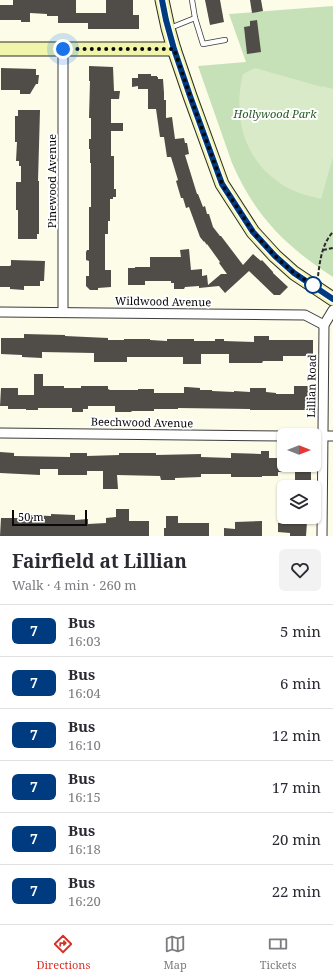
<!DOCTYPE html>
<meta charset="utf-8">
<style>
:root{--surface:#fff;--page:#f2f2f3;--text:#2b2b33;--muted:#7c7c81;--line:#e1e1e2;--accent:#d93025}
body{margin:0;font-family:"Noto Serif",serif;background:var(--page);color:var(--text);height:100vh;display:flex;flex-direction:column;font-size:15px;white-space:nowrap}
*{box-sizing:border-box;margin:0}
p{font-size:13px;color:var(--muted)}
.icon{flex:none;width:22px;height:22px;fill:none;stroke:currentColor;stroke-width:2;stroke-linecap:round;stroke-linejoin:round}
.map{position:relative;height:536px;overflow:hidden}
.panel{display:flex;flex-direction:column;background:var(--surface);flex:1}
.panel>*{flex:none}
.badge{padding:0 8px;border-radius:6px;font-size:14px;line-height:26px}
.needle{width:26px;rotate:90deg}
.buttons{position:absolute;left:277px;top:428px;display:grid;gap:8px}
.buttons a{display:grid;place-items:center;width:44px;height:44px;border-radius:6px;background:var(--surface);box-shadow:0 1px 3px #0004;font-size:20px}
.scale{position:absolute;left:12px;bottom:10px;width:75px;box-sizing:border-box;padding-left:4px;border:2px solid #090909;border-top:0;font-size:11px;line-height:14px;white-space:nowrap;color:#090909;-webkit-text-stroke:3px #fff;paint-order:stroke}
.you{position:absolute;width:20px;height:20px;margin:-10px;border:3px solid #fff;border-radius:50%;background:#1a73e8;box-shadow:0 0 0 6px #1a73e833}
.map>.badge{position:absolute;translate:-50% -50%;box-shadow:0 0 0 2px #fff}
.round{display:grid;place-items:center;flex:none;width:42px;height:42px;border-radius:6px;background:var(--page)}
.headline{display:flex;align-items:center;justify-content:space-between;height:68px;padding:0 12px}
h1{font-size:19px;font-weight:700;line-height:30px}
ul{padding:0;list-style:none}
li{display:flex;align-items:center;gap:12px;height:52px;padding:0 12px;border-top:1px solid var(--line)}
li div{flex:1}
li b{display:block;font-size:15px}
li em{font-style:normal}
li .badge{min-width:44px;font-weight:700;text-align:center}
.tabs{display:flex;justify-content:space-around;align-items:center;height:56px;border-top:1px solid var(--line);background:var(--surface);font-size:11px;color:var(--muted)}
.tabs a{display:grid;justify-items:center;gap:2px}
.tabs .current{color:var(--accent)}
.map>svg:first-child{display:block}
.green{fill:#c6e1b7}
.pitch{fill:#d9eac8}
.building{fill:#504c47}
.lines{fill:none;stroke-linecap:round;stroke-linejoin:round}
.lane-casing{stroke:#3c3c3c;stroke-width:6}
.street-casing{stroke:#3c3c3c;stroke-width:11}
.secondary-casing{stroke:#2b2b2b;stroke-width:15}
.path{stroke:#2b2b2b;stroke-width:2;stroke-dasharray:4 2;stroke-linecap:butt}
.lane{stroke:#fff;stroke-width:4.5}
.street{stroke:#fff;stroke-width:9}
.secondary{stroke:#f1f4ab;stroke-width:13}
.line-casing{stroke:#fff;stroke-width:9}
.line{stroke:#003b80;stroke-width:6}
.walk{stroke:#090909;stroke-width:4;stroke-dasharray:0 7.2}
.stop-dot{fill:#fff;stroke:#003b80;stroke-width:2}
.labels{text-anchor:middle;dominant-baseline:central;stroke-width:4;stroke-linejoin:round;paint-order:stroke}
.park-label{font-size:11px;font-style:italic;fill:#255823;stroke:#fff}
.street-label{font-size:11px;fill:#090909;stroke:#fff}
</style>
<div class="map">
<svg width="333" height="536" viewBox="0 0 333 536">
<rect width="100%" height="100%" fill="#fcfce9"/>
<!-- green -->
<path class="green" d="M333 6V277C285 246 255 216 232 163L198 66 246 62 229 14Z"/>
<!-- pitch -->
<path class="pitch" d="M255 68 322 87V86L333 89V157L321 199C309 196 297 193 286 187 245 163 232 119 243 74Z"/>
<!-- building -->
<g class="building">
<path d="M13 0H76V13H106V0H133V15H139V29H88V23H58V16H47V14L30 13V22H21V20H0V5H13Z"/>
<path d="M205 0H220L224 22 210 25Z"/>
<path d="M250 0H261L263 11 252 13Z"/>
<path d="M257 20 261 52 247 54 244 27 250 26V21Z"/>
<path d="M89 66 113 67 114 91H120L119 99H111V123H123V131H111V156H114V189H116V197H113V199H110V221H108V234H105V270H111V287L98 288V290H90L86 286V276H89V261L86 260V252L87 250H89V207H91V163H90V149H89V139H91V118H89L90 81H89Z"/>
<path d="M1 68 36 69V75H39L38 84H36L30 94H20V90H1Z"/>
<path d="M138 74H151V76H157V77H158V79H163L164 93V100H166V118L172 117 175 139 184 138 185 143H187L189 154 185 155 197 194H198L203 207 205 206 207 214H209L213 227 220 236H221L243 265 253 254 261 261 262 260 273 272V273L288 287 280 295H274L249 271 225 293 219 286 199 288V286L185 287 184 289H174V283H171V281H145V285H128V268H135V267H150V257H181L180 250 189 249 191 270 202 269V276L207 275 208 285 221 274H227L219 263 220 262 207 244V245L204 241V242L200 237 189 207 186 208 183 198H181L176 181 178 180 171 157H167L164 137H160L156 109H148V89H138V86L132 87V78H138Z"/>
<path d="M18 110H40L38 181H39V234H37V239H18V210H16V182H21V166H19V161H16L17 142H15V116H18Z"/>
<path d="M11 260 45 261 44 281H40V286H24V290L10 289V287H0V266H10L11 265Z"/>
<path d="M24 334 65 335V336L108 338V340H124V339H150V340L167 341V339H194V341H215V339H224V341L254 342V336H269V340H313V356H283V361H263L262 363H229V354H201V364H183V357H127V362H94V353L42 352V358L22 357V355L1 354V338H24Z"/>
<path d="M34 374H43V386H64V388H81V386H108V389L110 390H138V389H154V393H184V387H187L200 388V390H212V391L234 392V391L250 392V388H266V392L276 393V394H294V386H310V391H311V405H310V410H250V409L178 408V409H154V411H132L131 412H115V406H88V409H83V412H72V408H38V410H26V409H8V406H0L1 388H18V395H34Z"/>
<path d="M261 451H269V458H284V472H278V476H262V477H231V474H201V477L175 478V480H161L160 476 117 475 118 489H103V471H87V475H58V469H40V475L0 473V452L14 453V456L70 457V453H87V456L119 455V453H156V455L201 454V457L231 458V453L261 454Z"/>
<path d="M295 465H311V482L305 481V487H295Z"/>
<path d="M116 509H129V521H149V536H0L1 518H28V515L51 516V514L75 515V520L88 519V524L106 523V518L116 517Z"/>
<path d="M166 516H178V523H209V536H164V528H166Z"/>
<path d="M292 517H304V522H307L306 536H290V533L278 532V523H292Z"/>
<path d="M262 521V536H224V528L235 529V522Z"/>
</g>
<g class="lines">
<!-- lane casing -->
<g class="lane-casing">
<g id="lane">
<path d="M195 18 203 44 225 40"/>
<path d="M170 28 195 18 192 0"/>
</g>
</g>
<!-- street casing -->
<g class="street-casing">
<g id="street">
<path d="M63 49V312"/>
<path d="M0 312 305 315 324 325"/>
<path d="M0 433 284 436"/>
<path d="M314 436H333"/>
<path d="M322 536 324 325 333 310"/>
</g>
</g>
<!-- secondary casing -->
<g class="secondary-casing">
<g id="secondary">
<path d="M162 0 168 28 174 49 190 96 222 184 253 232 275 256 294 273 333 299"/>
<path d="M0 49H174"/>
</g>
</g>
<!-- path -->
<g class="path">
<path d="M323 250 333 248"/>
<path d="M318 276C320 260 322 244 333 232"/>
</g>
<!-- lane -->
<use href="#lane" class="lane"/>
<!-- street -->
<use href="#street" class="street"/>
<!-- secondary -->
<use href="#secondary" class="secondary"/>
</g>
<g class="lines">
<!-- line casing -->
<g class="line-casing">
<path id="line" d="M162 0 166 20 174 49 190 96 222 184 253 232 275 256 294 273 333 299"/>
</g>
<!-- line -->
<use href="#line" class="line"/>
<!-- walk -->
<path class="walk" d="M63 49H174L190 96 222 184 253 232 275 256 294 273 313 285"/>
</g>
<!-- markers -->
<circle class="stop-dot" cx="313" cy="285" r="8"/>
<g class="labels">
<!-- park labels -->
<g class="park-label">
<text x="275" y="113">Hollywood Park</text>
</g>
<!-- street labels -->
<g class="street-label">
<text transform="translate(51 181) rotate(-90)">Pinewood Avenue</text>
<text transform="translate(163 301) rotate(1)">Wildwood Avenue</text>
<text transform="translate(311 386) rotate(-89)">Lillian Road</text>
<text transform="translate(142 422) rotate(1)">Beechwood Avenue</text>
</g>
</g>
</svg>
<div class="buttons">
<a><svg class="needle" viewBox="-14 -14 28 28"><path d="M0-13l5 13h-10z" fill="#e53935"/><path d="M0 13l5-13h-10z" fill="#7c7c81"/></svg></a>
<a><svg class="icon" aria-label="layers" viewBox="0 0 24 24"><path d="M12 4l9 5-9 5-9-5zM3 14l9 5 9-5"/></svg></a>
</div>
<div class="scale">50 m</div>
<div class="you" style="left:63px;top:49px"></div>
</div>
<section class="panel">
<div class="headline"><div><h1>Fairfield at Lillian</h1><p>Walk · 4 min · 260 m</p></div><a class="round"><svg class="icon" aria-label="heart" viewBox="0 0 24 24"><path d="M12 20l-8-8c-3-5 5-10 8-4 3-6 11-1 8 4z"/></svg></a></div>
<ul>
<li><span class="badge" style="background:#003b80;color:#fff">7</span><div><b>Bus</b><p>16:03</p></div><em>5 min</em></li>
<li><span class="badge" style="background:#003b80;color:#fff">7</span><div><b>Bus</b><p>16:04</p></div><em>6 min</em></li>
<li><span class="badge" style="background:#003b80;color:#fff">7</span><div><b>Bus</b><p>16:10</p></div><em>12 min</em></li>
<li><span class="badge" style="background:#003b80;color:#fff">7</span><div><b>Bus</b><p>16:15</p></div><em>17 min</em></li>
<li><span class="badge" style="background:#003b80;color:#fff">7</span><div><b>Bus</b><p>16:18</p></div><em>20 min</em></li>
<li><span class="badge" style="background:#003b80;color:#fff">7</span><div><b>Bus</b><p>16:20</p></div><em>22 min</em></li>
</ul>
</section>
<nav class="tabs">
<a class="current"><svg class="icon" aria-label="directions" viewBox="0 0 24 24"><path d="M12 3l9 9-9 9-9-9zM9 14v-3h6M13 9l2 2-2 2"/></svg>Directions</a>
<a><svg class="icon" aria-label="map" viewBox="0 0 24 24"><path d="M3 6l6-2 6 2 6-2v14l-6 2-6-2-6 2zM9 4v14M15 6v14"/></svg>Map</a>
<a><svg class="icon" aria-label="tickets" viewBox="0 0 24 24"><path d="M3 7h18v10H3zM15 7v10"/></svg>Tickets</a>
</nav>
